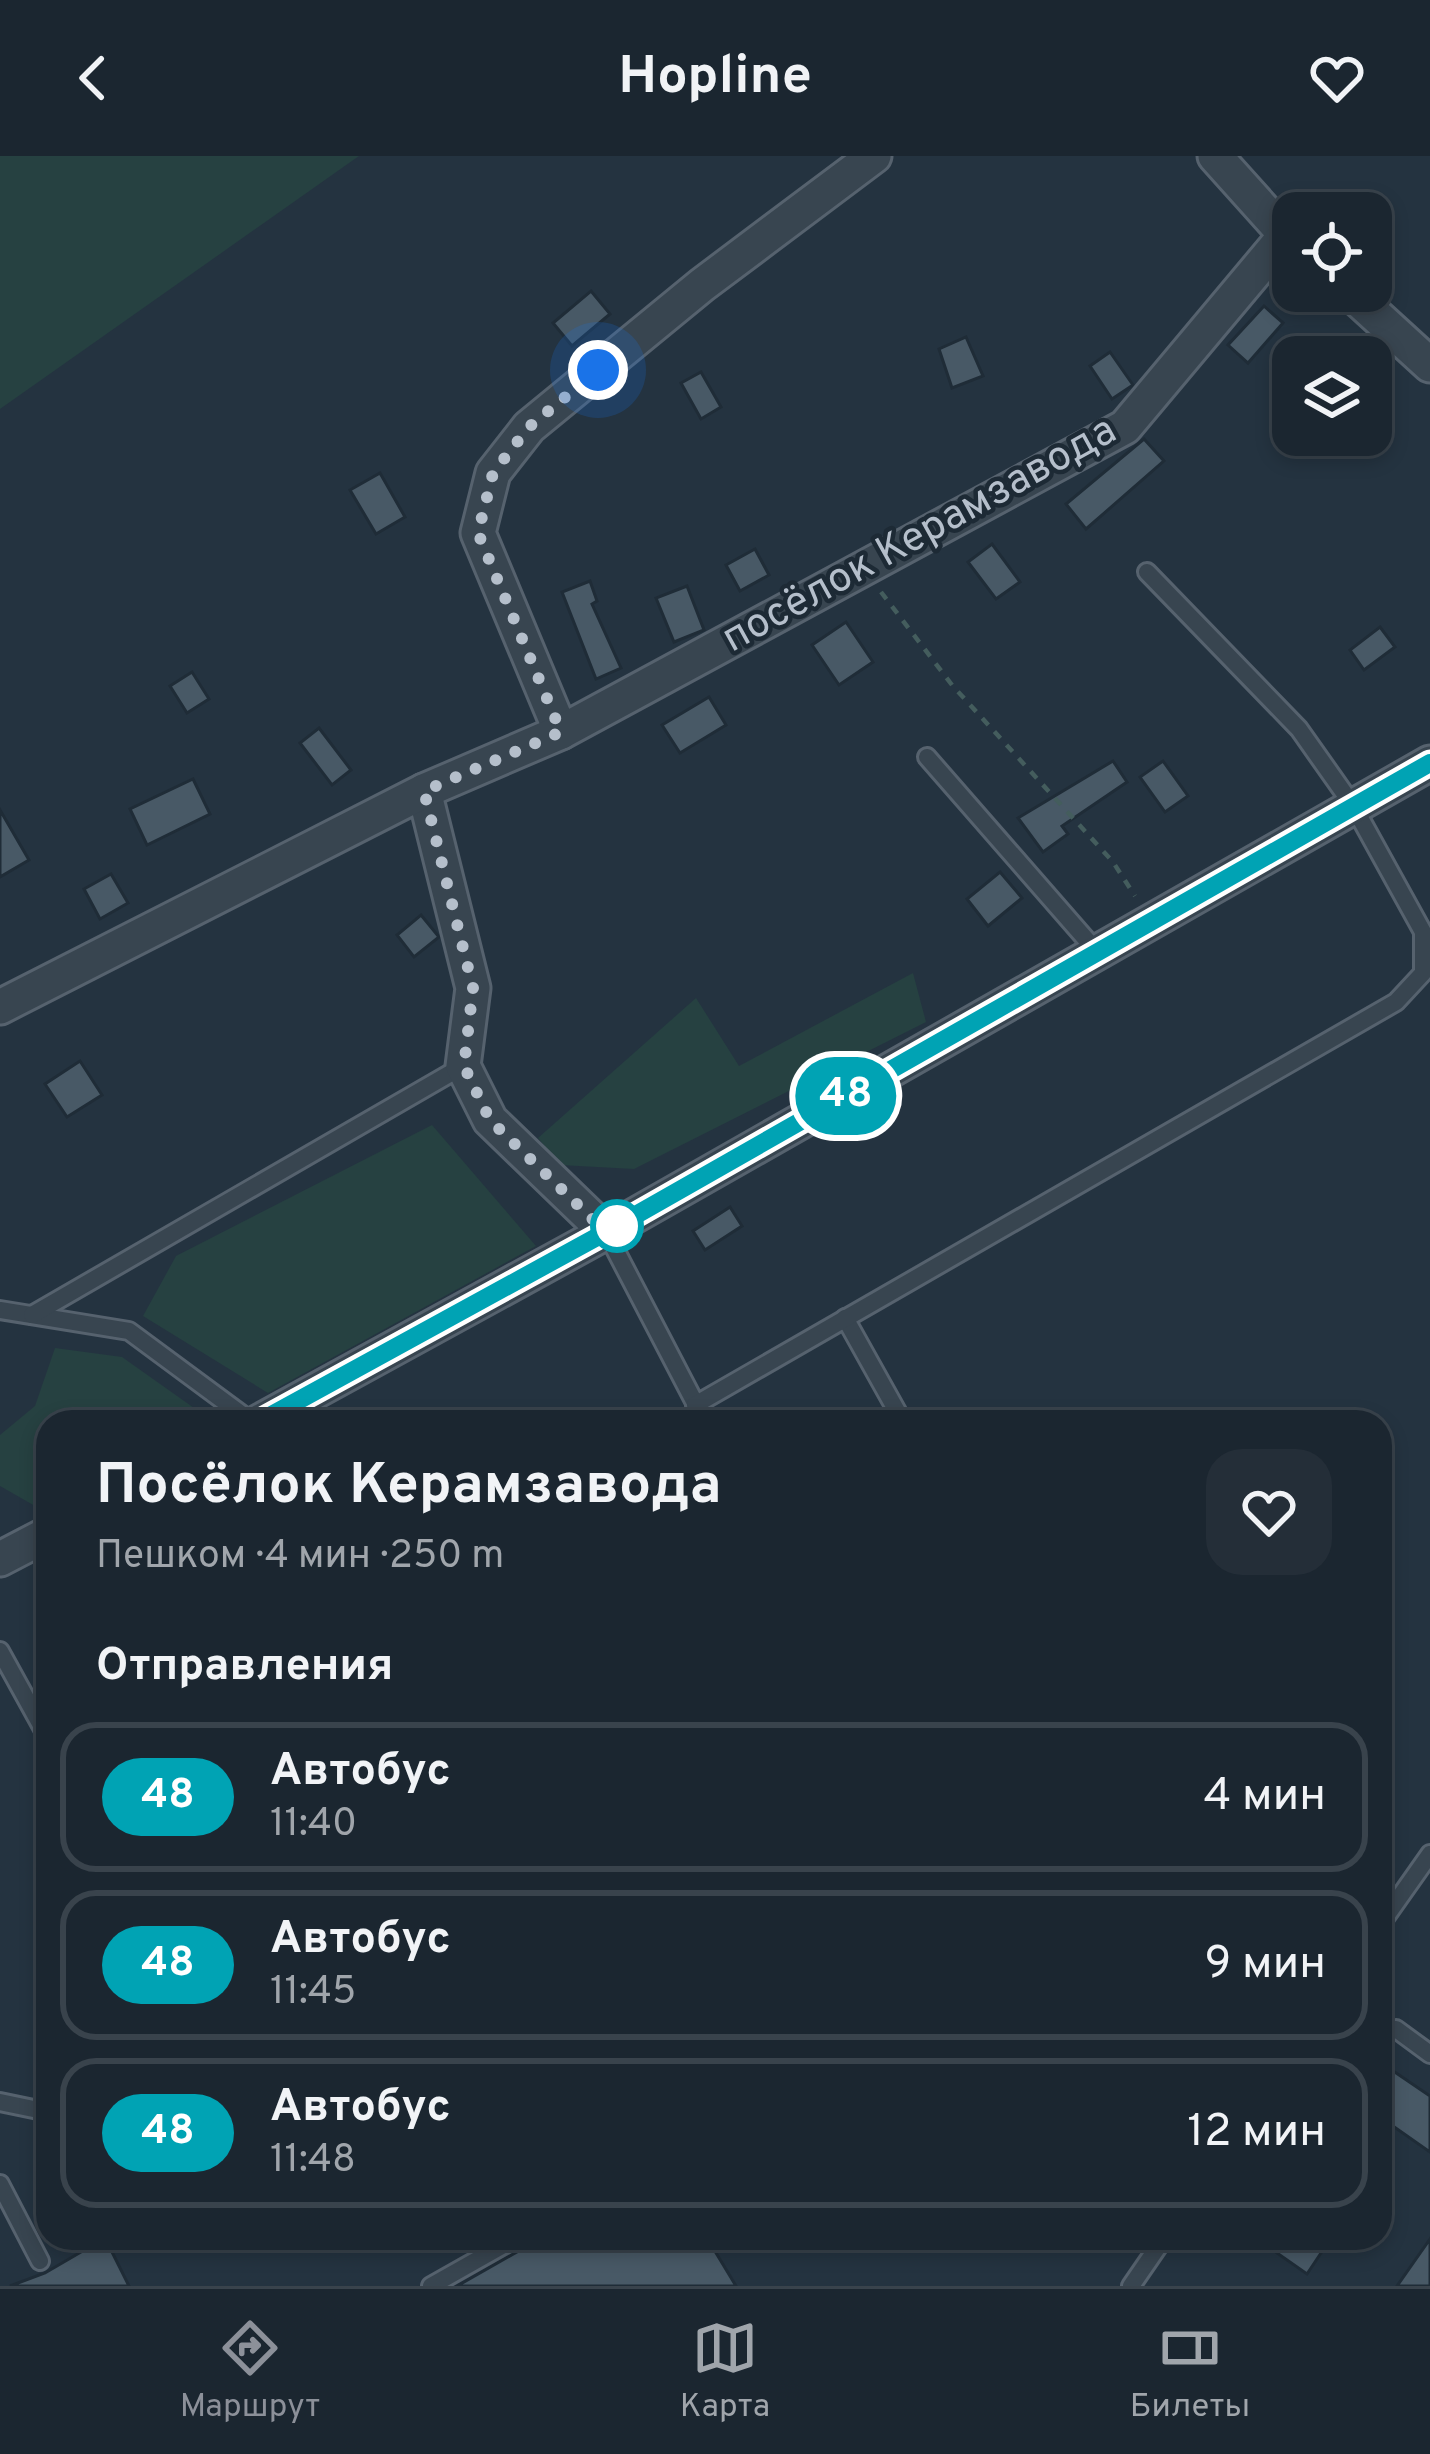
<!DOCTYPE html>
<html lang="ru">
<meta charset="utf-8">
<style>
:root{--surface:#1b2630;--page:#242e38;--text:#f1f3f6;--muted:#a0a5ab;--line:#39434c;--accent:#8c9099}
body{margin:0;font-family:Overpass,sans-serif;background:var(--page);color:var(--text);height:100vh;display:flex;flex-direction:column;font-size:45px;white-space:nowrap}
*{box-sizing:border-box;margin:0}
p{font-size:39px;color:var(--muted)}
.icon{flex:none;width:66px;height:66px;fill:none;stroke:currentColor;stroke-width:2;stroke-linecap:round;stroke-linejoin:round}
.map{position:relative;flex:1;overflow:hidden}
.panel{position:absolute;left:36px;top:1254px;width:1356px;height:840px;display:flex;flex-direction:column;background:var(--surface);border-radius:36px;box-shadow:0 6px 18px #0003,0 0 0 3px var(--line)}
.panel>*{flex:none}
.badge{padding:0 24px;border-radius:39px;font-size:42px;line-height:78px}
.fabs{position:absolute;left:1272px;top:36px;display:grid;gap:24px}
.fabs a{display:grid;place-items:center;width:120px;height:120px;border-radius:24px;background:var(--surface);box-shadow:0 6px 18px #0003,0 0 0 3px var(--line);font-size:60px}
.you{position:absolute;width:60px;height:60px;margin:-30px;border:9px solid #fff;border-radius:50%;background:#1a73e8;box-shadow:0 0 0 18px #1a73e833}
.map>.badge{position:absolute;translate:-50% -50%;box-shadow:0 0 0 6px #fff}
h2{padding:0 60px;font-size:45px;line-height:108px}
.round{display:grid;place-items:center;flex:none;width:126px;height:126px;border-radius:36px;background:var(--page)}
.overview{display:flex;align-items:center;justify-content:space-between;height:204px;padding:0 60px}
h1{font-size:57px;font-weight:700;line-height:90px}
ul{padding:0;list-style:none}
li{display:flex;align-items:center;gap:36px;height:150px;margin:0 24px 18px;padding:0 36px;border:6px solid var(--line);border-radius:36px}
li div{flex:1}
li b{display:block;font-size:45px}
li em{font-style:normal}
li .badge{min-width:132px;font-weight:700;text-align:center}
header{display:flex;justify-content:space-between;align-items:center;height:156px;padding:0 60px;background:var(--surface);font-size:54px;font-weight:700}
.menu{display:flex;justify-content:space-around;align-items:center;height:168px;border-top:3px solid var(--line);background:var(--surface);font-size:33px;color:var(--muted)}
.menu a{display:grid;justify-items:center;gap:6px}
.menu .active{color:var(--accent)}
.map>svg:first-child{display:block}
.green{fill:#264141}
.building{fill:#485966;stroke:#1f2c37;stroke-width:3}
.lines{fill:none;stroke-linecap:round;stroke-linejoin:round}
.lane-casing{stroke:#56626e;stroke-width:22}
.street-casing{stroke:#56626e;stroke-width:39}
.path{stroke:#445d5d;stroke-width:4.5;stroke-dasharray:9 9;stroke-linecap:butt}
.lane{stroke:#384550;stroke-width:16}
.street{stroke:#384550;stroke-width:33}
.line-casing{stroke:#fff;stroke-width:27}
.line{stroke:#00a3b4;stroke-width:18}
.walk{stroke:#b5bfcb;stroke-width:12;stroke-dasharray:0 21.6}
.stop-dot{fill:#fff;stroke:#00a3b4;stroke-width:6}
.labels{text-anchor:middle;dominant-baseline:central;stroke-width:9;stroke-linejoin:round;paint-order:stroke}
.street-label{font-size:42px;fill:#b5bfcb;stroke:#1d2a35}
</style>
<header><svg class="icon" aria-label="back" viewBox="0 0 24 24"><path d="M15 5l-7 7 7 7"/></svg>Hopline<svg class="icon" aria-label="heart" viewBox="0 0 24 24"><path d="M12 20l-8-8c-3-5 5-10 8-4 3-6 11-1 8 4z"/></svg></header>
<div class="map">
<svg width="1430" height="2130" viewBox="0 0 1430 2130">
<rect width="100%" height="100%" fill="#243340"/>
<!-- green -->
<g class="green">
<path d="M0 0H359L0 253Z"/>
<path d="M913 817 926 866 634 1013 560 1009 538 982 696 842 739 910Z"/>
<path d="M432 969 536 1090 268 1237 143 1160 176 1100Z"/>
<path d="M55 1192 122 1201 194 1252 170 1266H48V1342L35 1350 0 1330V1279L35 1250Z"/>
</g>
<!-- building -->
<g class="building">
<path d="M591 135 610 158 572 190 553 167Z"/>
<path d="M1264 150 1283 167 1248 207 1228 189Z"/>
<path d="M966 181 983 220 952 232 939 193Z"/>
<path d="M1110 196 1133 229 1112 243 1090 210Z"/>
<path d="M701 216 721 251 701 263 681 227Z"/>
<path d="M1144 283 1164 305 1086 373 1066 348Z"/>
<path d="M380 317 405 361 376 378 350 334Z"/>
<path d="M992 388 1020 426 996 443 968 406Z"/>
<path d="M755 393 769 419 740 435 726 409Z"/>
<path d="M590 425 597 445 592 448 621 512 596 523 562 436Z"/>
<path d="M687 430 704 474 674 486 656 442Z"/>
<path d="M846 466 873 506 839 529 812 489Z"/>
<path d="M1380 471 1395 491 1364 514 1350 494Z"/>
<path d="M192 516 209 543 187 557 170 530Z"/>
<path d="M709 541 726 569 680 597 662 569Z"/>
<path d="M319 572 351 614 332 629 300 587Z"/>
<path d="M1113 605 1127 626 1062 670 1068 678 1043 696 1018 662Z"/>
<path d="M1163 605 1188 640 1165 656 1140 621Z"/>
<path d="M193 623 210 658 147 689 130 653Z"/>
<path d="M0 654 29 704 0 721Z"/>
<path d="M1000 716 1022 742 988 770 967 743Z"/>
<path d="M111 718 128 747 100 763 84 733Z"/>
<path d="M421 759 439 781 414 801 397 779Z"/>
<path d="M80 905 102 939 67 961 45 928Z"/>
<path d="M730 1051 742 1070 705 1094 693 1075Z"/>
<path d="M1380 1906 1430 1940V1996L1380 1961Z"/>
<path d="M105 2082 129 2130H10L45 2117Z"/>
<path d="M707 2082 736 2130H457L522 2093 532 2082Z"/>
<path d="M1288 2082H1331L1307 2118 1277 2097Z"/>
<path d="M1430 2083V2130H1397Z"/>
</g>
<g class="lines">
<!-- lane casing -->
<g class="lane-casing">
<g id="lane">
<path d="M927 601 1098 797"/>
<path d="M606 1076 705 1266"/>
<path d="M0 1154 129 1175 252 1266"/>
<path d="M32 1159 463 910"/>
<path d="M845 1162 903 1266"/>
<path d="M695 1249 1396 846 1423 817V776L1354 651 1299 573 1147 416"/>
<path d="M0 1495 48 1582"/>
<path d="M1380 1769 1430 1698"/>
<path d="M1396 1873 1430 1898"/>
<path d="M0 1946 48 1956"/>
<path d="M0 2028 40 2105"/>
<path d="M431 2130 516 2082"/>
<path d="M1131 2130 1164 2082"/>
</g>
</g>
<!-- street casing -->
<g class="street-casing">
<g id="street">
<path d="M1215 0 1293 87"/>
<path d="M1349 135 1430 209"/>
<path d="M561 576 478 377 493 317 529 271 702 129 874 0"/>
<path d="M424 635 473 832 463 910 490 964 606 1076"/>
<path d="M0 851 424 635 561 576 1125 271 1285 80"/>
<path d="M259 1266 606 1076 1430 607"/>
<path d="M0 1403 48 1378"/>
</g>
</g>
<!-- path -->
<path class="path" d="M881 436 952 529 1113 706 1135 740"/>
<!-- lane -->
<use href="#lane" class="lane"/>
<!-- street -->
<use href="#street" class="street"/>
</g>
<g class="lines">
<!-- line casing -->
<g class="line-casing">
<path id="line" d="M259 1266 606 1076 1430 607"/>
</g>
<!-- line -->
<use href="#line" class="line"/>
<!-- walk -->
<path class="walk" d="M598 214 529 271 493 317 478 377 561 576 424 635 473 832 464 910 490 964 606 1076 617 1070"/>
</g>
<!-- markers -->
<circle class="stop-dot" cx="617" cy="1070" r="24"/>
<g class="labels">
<!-- street labels -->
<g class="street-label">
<text transform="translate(920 380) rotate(-29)">посёлок Керамзавода</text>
</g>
</g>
</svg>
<div class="fabs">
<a><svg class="icon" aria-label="locate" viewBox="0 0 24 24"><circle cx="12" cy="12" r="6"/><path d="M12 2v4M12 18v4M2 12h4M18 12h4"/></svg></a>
<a><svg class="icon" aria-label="layers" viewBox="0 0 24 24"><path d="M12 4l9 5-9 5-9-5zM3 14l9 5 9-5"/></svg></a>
</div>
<div class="you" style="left:598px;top:214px"></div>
<b class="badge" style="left:846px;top:940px;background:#00a3b4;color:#fff">48</b>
<section class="panel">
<div class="overview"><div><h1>Посёлок Керамзавода</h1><p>Пешком · 4 мин · 250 m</p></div><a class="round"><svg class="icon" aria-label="heart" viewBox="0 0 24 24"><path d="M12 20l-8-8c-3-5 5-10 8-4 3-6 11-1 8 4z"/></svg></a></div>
<h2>Отправления</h2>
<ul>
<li><span class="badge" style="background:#00a3b4;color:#fff">48</span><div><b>Автобус</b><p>11:40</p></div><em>4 мин</em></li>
<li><span class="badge" style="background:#00a3b4;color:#fff">48</span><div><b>Автобус</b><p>11:45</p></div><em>9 мин</em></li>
<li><span class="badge" style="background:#00a3b4;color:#fff">48</span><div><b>Автобус</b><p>11:48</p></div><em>12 мин</em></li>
</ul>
</section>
</div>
<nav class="menu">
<a class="active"><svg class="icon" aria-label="directions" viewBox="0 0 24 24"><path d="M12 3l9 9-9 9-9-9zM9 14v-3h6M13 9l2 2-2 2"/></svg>Маршрут</a>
<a><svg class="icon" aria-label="map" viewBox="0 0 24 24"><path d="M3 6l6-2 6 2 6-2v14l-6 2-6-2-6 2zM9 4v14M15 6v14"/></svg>Карта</a>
<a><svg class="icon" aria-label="tickets" viewBox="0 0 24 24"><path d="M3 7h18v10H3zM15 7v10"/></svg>Билеты</a>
</nav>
